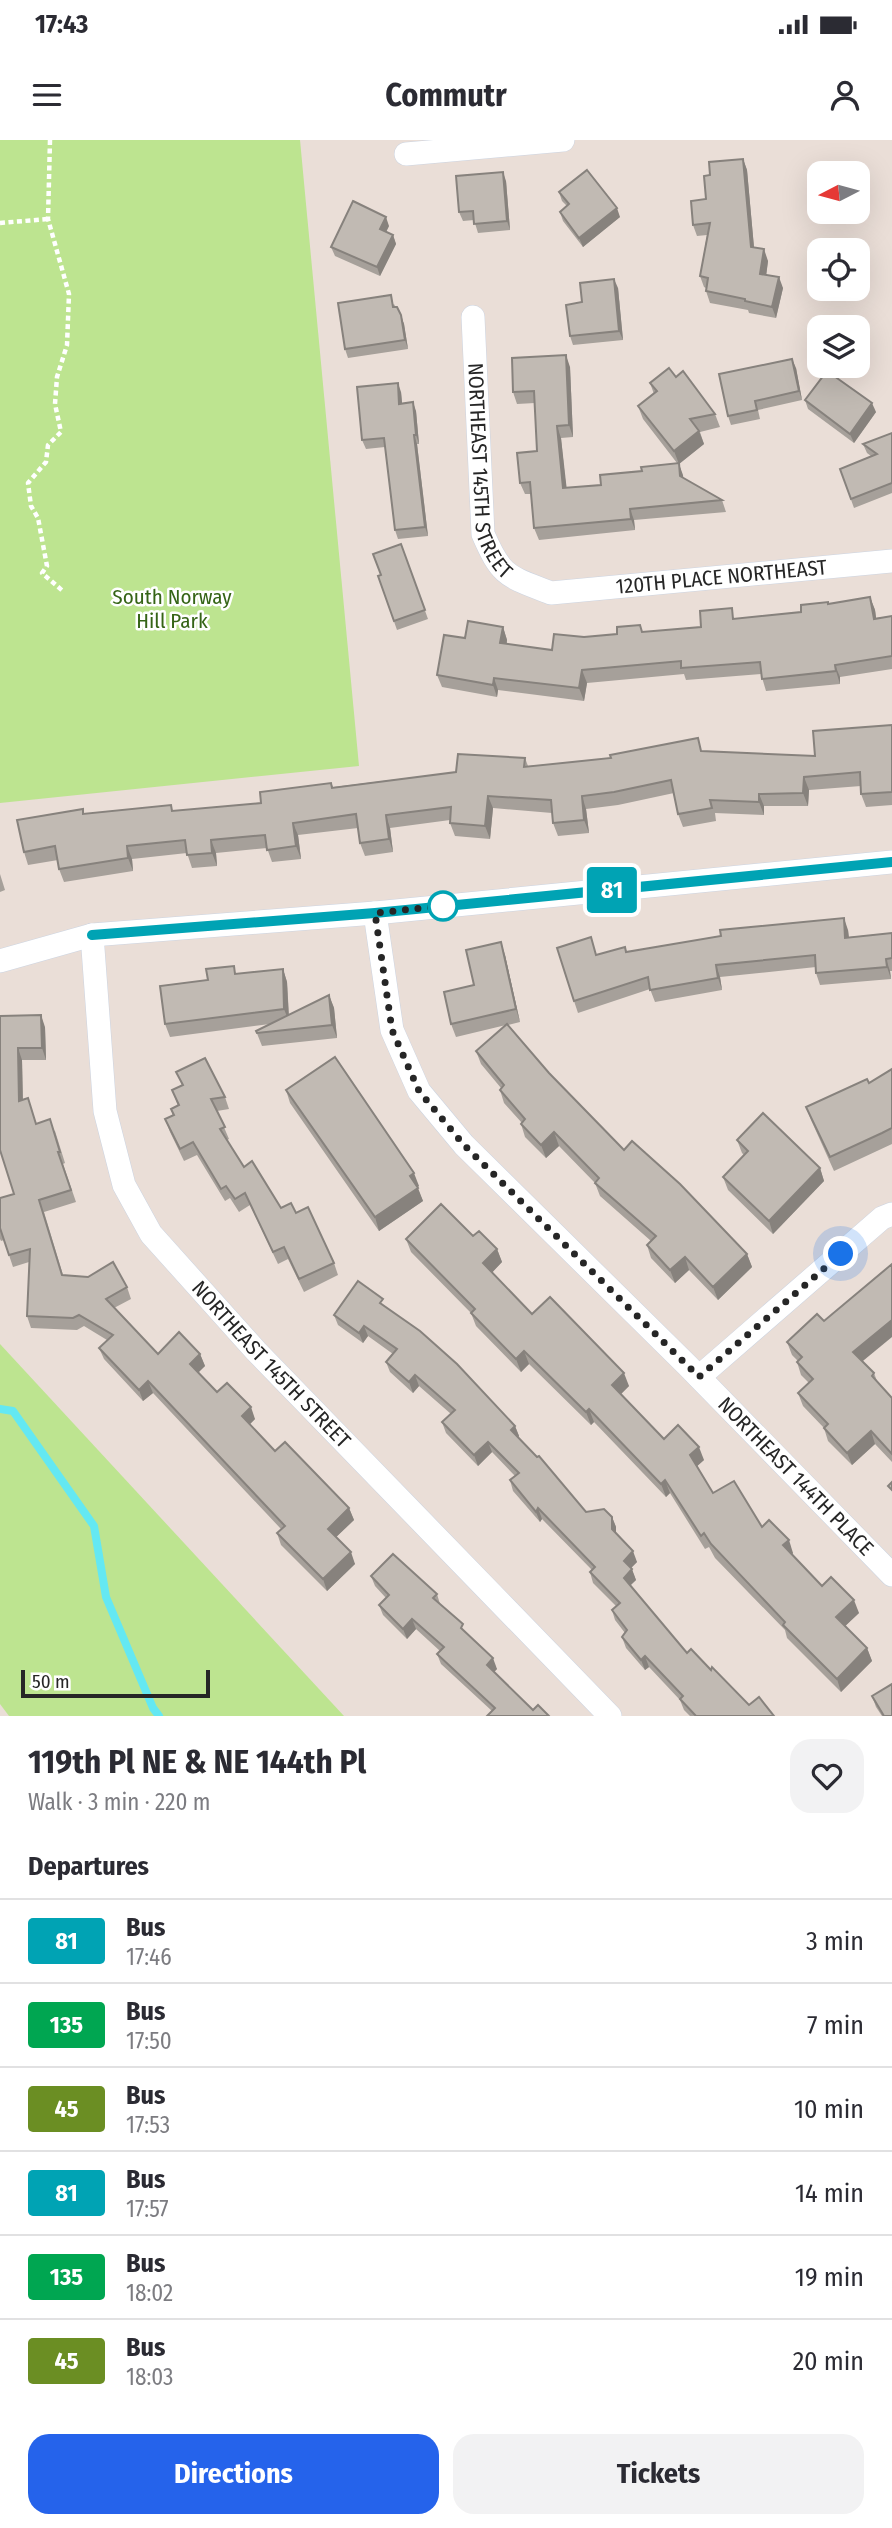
<!DOCTYPE html>
<meta charset="utf-8">
<style>
:root{--surface:#fff;--page:#f2f2f3;--text:#2b2b33;--muted:#7c7c81;--line:#e1e1e2;--accent:#2563eb}
body{margin:0;font-family:"Fira Sans Condensed",sans-serif;background:var(--page);color:var(--text);height:100vh;display:flex;flex-direction:column;font-size:26px;white-space:nowrap}
*{box-sizing:border-box;margin:0}
p{font-size:23px;color:var(--muted)}
.icon{flex:none;width:38px;height:38px;fill:none;stroke:currentColor;stroke-width:2;stroke-linecap:round;stroke-linejoin:round}
.map{position:relative;height:1576px;overflow:hidden}
.details{display:flex;flex-direction:column;background:var(--surface);flex:1}
.details>*{flex:none}
.badge{padding:0 14px;border-radius:5px;font-size:24px;line-height:46px}
.needle{width:46px;rotate:264deg}
.controls{position:absolute;left:807px;top:21px;display:grid;gap:14px}
.controls a{display:grid;place-items:center;width:63px;height:63px;border-radius:14px;background:var(--surface);box-shadow:0 7px 28px #0002;font-size:35px}
.scale{position:absolute;left:21px;bottom:18px;width:189px;box-sizing:border-box;padding-left:7px;border:4px solid #262626;border-top:0;font-size:19px;line-height:24px;white-space:nowrap;color:#262626;-webkit-text-stroke:5px #fff;paint-order:stroke}
.you{position:absolute;width:35px;height:35px;margin:-18px;border:5px solid #fff;border-radius:50%;background:#1a73e8;box-shadow:0 0 0 10px #1a73e833}
.map>.badge{position:absolute;translate:-50% -50%;box-shadow:0 0 0 4px #fff}
h2{padding:0 28px;font-size:26px;line-height:63px}
.round{display:grid;place-items:center;flex:none;width:74px;height:74px;border-radius:21px;background:var(--page)}
.head{display:flex;align-items:center;justify-content:space-between;height:119px;padding:0 28px}
h1{font-size:33px;font-weight:700;line-height:52px}
.cta{display:flex;gap:14px;margin-top:auto;padding:14px 28px}
.cta a{flex:1;height:80px;border-radius:21px;background:var(--accent);color:#fff;font-size:28px;font-weight:700;line-height:80px;text-align:center}
.cta a+a{background:var(--page);color:var(--text)}
ul{padding:0;list-style:none}
li{display:flex;align-items:center;gap:21px;height:84px;padding:0 28px;border-top:2px solid var(--line)}
li div{flex:1}
li b{display:block;font-size:26px}
li em{font-style:normal}
li .badge{min-width:77px;font-weight:700;text-align:center}
.status{display:flex;justify-content:space-between;align-items:center;height:49px;padding:0 35px;background:var(--surface);direction:ltr}
.status svg{height:19px;fill:currentColor}
header{display:flex;justify-content:space-between;align-items:center;height:91px;padding:0 28px;background:var(--surface);font-size:32px;font-weight:700}
.map>svg:first-child{display:block}
.green{fill:#bde490}
.lines{fill:none;stroke-linecap:round;stroke-linejoin:round}
.stream{stroke:#64e8f2;stroke-width:8}
.minor-casing{stroke:#ccd4e1;stroke-width:24}
.path{stroke:#fff;stroke-width:4.5;stroke-dasharray:5 3.5;stroke-linecap:butt}
.minor{stroke:#fff;stroke-width:23}
.wall{fill:#a6a09a}
.shaded-wall{fill:#87827d}
.building{fill:#c1bab3;stroke:#87827d;stroke-width:2}
.line-casing{stroke:#fff;stroke-width:16}
.line{stroke:#00a3b4;stroke-width:10}
.walk{stroke:#262626;stroke-width:7;stroke-dasharray:0 12.6}
.stop-dot{fill:#fff;stroke:#00a3b4;stroke-width:3.5}
.labels{text-anchor:middle;dominant-baseline:central;stroke-width:5;stroke-linejoin:round;paint-order:stroke}
.street-label{font-size:21px;fill:#262626;stroke:#fff}
.park-label{font-size:21px;fill:#356416;stroke:#fff}
</style>
<div class="status"><b>17:43</b><svg viewBox="0 0 49 12"><path d="M0 12V9h3v3zM5 12V6h3v6zM10 12V3h3v9zM15 12V0h3v12zM26 1h20v11H26zM47 4h2v5h-2z"/></svg></div>
<header><svg class="icon" aria-label="menu" viewBox="0 0 24 24"><path d="M4 6h16M4 12h16M4 18h16"/></svg>Commutr<svg class="icon" aria-label="person" viewBox="0 0 24 24"><circle cx="12" cy="8" r="4"/><path d="M4 21q1-7 8-7t8 7"/></svg></header>
<div class="map">
<svg width="892" height="1576" viewBox="0 0 892 1576">
<rect width="100%" height="100%" fill="#eaded7"/>
<!-- green -->
<g class="green">
<path d="M0 0H300L359 626 0 663Z"/>
<path d="M0 1204 344 1576H9L0 1564Z"/>
</g>
<g class="lines">
<!-- stream -->
<path class="stream" d="M0 1269 13 1271 94 1386 106 1457 153 1568 159 1576"/>
<!-- minor casing -->
<g class="minor-casing">
<g id="minor">
<path d="M406 14 563 0"/>
<path id="s1" d="M473 177 483 394C502 438 508 436 551 453L892 421"/>
<path id="s2" d="M375 773 392 890 419 951 464 1005 687 1225 892 1435"/>
<path id="s3" d="M92 795 105 971 124 1045 151 1094 256 1211 610 1576"/>
<path d="M0 821 92 795 375 773 892 722"/>
<path d="M699 1237 882 1078 892 1074"/>
</g>
</g>
<!-- path -->
<g class="path">
<path d="M50 0 48 79 69 154 67 205 57 237 55 264 61 292 48 305 46 322 28 343 31 366 38 378 47 426 42 433 64 452"/>
<path d="M0 83 48 79"/>
</g>
<!-- minor -->
<use href="#minor" class="minor"/>
</g>
<!-- wall -->
<g class="wall">
<path d="M743 19 747 30 754 108 768 121 766 135 783 148 776 178 749 173 748 170 710 163 706 151V148L704 147 700 136 707 95 697 96 693 85 706 59 710 35Z"/>
<path d="M506 41 510 90 478 93 474 80 463 81 459 72Z"/>
<path d="M559 52 620 77 583 107 563 81 560 72 567 66 562 61Z"/>
<path d="M389 86 386 92 393 95 396 104 380 136 335 116 331 107Z"/>
<path d="M618 148 623 200 573 205 570 196 582 162Z"/>
<path d="M394 164 404 184 408 209 348 218 345 209Z"/>
<path d="M570 227 573 297 561 298 566 348 601 345 642 331 677 323 643 279 638 266 654 254 650 243 676 237 715 274 720 287 700 292 704 304 679 324 683 338 722 360 726 372 634 380 635 390 539 400 534 388 531 354H525L520 343 537 311 535 263 517 264 513 252Z"/>
<path d="M796 228 802 260 758 270 760 279 731 285 728 276Z"/>
<path d="M401 252 402 263 416 271 419 304H417L428 396 398 399 395 390 385 307 366 309 362 300Z"/>
<path d="M805 260 876 272 854 303 808 269Z"/>
<path d="M892 293V353L854 368 840 329 871 316 867 313 863 304Z"/>
<path d="M401 404 428 479 397 490 378 436 381 435Z"/>
<path d="M870 457 875 470 876 478 892 476V529L840 537V544L766 551 761 534 686 540 684 534 587 543 584 561 498 550 497 557 442 547 437 535 465 498 503 487 507 500V504L552 510 584 497 701 487 736 479 801 472 829 464Z"/>
<path d="M892 585V665L866 667 861 654V646L809 650 808 666H764V675L715 673 716 681 683 687 678 674 674 653 618 665 586 669 589 693 558 696 553 683 552 673 493 668 490 699 455 696 450 683V680L390 688 393 712 365 716 360 703 358 688 298 695 301 719 272 722 267 708 216 713 217 726 192 728 187 713 132 719 133 731 64 742 59 729 58 720 28 725 24 712 84 674 173 671 261 663 331 643 333 647 456 632 525 618 528 626 703 611 815 616Z"/>
<path d="M0 734 5 750 0 752Z"/>
<path d="M848 790 849 797 892 793V831H890L891 839 820 845 816 833V827L720 837 722 850 655 862 650 849 578 873 574 861 597 815Z"/>
<path d="M505 815 520 882 508 885 549 933 624 1010 747 1114 752 1127 718 1160 689 1130 675 1143 651 1118 647 1105 651 1101 600 1056 595 1043 559 1006 546 1018 525 997 521 984 522 983 504 963 500 950 501 948 481 924 476 911 506 885 456 897 451 884 474 845Z"/>
<path d="M283 829 287 842 289 875 329 855 334 868 337 898 262 906 256 891 270 884 170 897 165 884 208 840 237 834Z"/>
<path d="M0 876 45 887 46 920H22L23 959 36 983 55 991 65 1023 63 1024 76 1062 44 1072 63 1135 127 1147 131 1159 114 1168 158 1214H200L205 1226 198 1232 217 1252 255 1279 250 1284 275 1311 349 1368 354 1380 336 1397 355 1424 327 1451 281 1405 277 1393 281 1389 153 1253 143 1261 104 1219 99 1208 107 1200 84 1186 77 1190 31 1188 27 1176 29 1122 13 1127 4 1100 1 1101 0 1099V1058L14 1054Z"/>
<path d="M892 929V1004L834 1031 811 980 806 967 869 943Z"/>
<path d="M176 932 225 957 229 969 217 971 229 999 227 1000 244 1027 281 1068 296 1073 334 1123 338 1135 304 1152 288 1119 278 1124 250 1065 239 1072 230 1058 225 1061 197 1015 184 1021 170 992 165 979 173 976 171 969 178 966 172 950 182 945Z"/>
<path d="M286 950 419 1046 417 1047 423 1061 379 1091 290 963Z"/>
<path d="M737 1000 820 1028 824 1041 773 1094 728 1050 723 1037 744 1015 742 1013Z"/>
<path d="M473 1096 497 1109 502 1122 492 1132 532 1174 629 1246 621 1254 664 1299 704 1320 697 1326 713 1353 762 1387 793 1413 792 1415 822 1446 859 1473 845 1486 867 1508 872 1521 841 1552 787 1498 785 1490 715 1418 709 1407 705 1409 670 1353 666 1357 594 1282 591 1285 529 1224 521 1232 476 1186 471 1173 411 1112 406 1099Z"/>
<path d="M386 1167 515 1286 519 1296 518 1297 586 1372 612 1377 616 1387V1393L637 1422 631 1428 636 1440 630 1446 687 1513 711 1530 749 1565 774 1576H690L684 1570 680 1560 649 1527 645 1530 626 1508 622 1497 625 1493 615 1480 612 1470 616 1466 593 1443 590 1432 592 1430 542 1379 540 1382 513 1351 510 1340 515 1336 492 1312 478 1326 446 1293 442 1282 451 1274 419 1246 413 1253 390 1232 386 1222 393 1214 368 1196 363 1203 338 1185 334 1175Z"/>
<path d="M824 1181 874 1233 877 1241 892 1258V1322L875 1304 852 1325 828 1301 824 1288 803 1266 798 1253 809 1243 801 1235 797 1222 798 1221 792 1215 787 1202Z"/>
<path d="M371 1436 437 1454 440 1464 497 1529 494 1532 533 1570 549 1576 492 1571 441 1524 437 1514 440 1511 416 1489 407 1499 383 1475 379 1465 386 1458 375 1446Z"/>
<path d="M872 1556 892 1576H882L876 1567Z"/>
</g>
<!-- shaded-wall -->
<g class="shaded-wall">
<path d="M743 19 747 30 755 118 751 107Z"/>
<path d="M503 32 506 41 510 90 507 81Z"/>
<path d="M617 68 620 77 583 107 579 98Z"/>
<path d="M386 77 389 86 383 98 380 89Z"/>
<path d="M393 95 396 104 380 136 377 127Z"/>
<path d="M764 109 768 121 765 145 760 134Z"/>
<path d="M779 137 783 148 776 178 772 167Z"/>
<path d="M614 139 618 148 623 200 619 191Z"/>
<path d="M401 175 404 184 408 209 405 200Z"/>
<path d="M566 215 570 227 573 297 569 285Z"/>
<path d="M792 219 796 228 802 260 799 251Z"/>
<path d="M398 243 401 252 403 273 399 264Z"/>
<path d="M413 262 416 271 419 304 416 295Z"/>
<path d="M872 263 876 272 854 303 850 294Z"/>
<path d="M557 286 561 298 568 360 563 348Z"/>
<path d="M699 291 704 304 679 324 683 335 684 348 680 336 679 324 674 311Z"/>
<path d="M414 295 417 304 428 396 425 387Z"/>
<path d="M630 369 634 380 635 390 631 379Z"/>
<path d="M870 457 875 470 878 491 874 479Z"/>
<path d="M503 487 507 500 504 516 500 503Z"/>
<path d="M835 525 840 537V544L836 531Z"/>
<path d="M582 530 587 543 584 561 579 548Z"/>
<path d="M494 538 498 550 497 557 493 545Z"/>
<path d="M804 637 809 650 808 666 803 653Z"/>
<path d="M759 654 764 666V675L759 662Z"/>
<path d="M488 656 493 668 490 699 485 686Z"/>
<path d="M582 656 586 669 589 693 584 680Z"/>
<path d="M386 675 390 688 393 712 389 699Z"/>
<path d="M293 683 298 695 301 719 296 706Z"/>
<path d="M211 700 216 713 217 726 212 713Z"/>
<path d="M127 706 132 719 133 731 128 718Z"/>
<path d="M844 778 848 790 850 810 845 798Z"/>
<path d="M501 802 505 815 520 882 516 869Z"/>
<path d="M886 819 890 831 891 839 887 827Z"/>
<path d="M716 825 720 837 722 850 718 838Z"/>
<path d="M283 829 287 842 289 882 284 869Z"/>
<path d="M329 855 334 868 337 898 332 885Z"/>
<path d="M41 875 45 887 46 920 42 908Z"/>
<path d="M18 908 22 920 23 972 19 961Z"/>
<path d="M554 992 559 1006 546 1018 541 1005Z"/>
<path d="M820 1028 824 1041 773 1094 769 1081Z"/>
<path d="M414 1033 419 1046 415 1049 410 1036Z"/>
<path d="M418 1048 423 1061 379 1091 375 1077Z"/>
<path d="M497 1109 502 1122 488 1137 483 1123Z"/>
<path d="M747 1114 752 1127 718 1160 713 1147Z"/>
<path d="M685 1117 689 1130 675 1143 670 1130Z"/>
<path d="M892 1180V1197L858 1225 853 1212Z"/>
<path d="M364 1186 368 1196 363 1203 359 1193Z"/>
<path d="M524 1211 529 1224 521 1232 516 1219Z"/>
<path d="M200 1214 205 1226 195 1236 190 1224Z"/>
<path d="M624 1233 629 1246 617 1258 612 1245Z"/>
<path d="M415 1235 419 1246 413 1253 409 1242Z"/>
<path d="M148 1241 153 1253 143 1261 139 1250Z"/>
<path d="M251 1267 255 1279 246 1288 242 1276Z"/>
<path d="M589 1269 594 1282 591 1285 586 1272Z"/>
<path d="M515 1286 519 1296 515 1301 511 1290Z"/>
<path d="M871 1291 875 1304 852 1325 847 1313Z"/>
<path d="M488 1302 492 1312 478 1326 474 1315Z"/>
<path d="M699 1307 704 1320 695 1328 690 1315Z"/>
<path d="M665 1340 670 1353 666 1357 661 1344Z"/>
<path d="M349 1368 354 1380 332 1401 328 1389Z"/>
<path d="M538 1368 542 1379 540 1382 536 1372Z"/>
<path d="M612 1377 616 1387V1400L612 1389Z"/>
<path d="M789 1400 793 1413 788 1418 783 1405Z"/>
<path d="M633 1411 637 1422 628 1431 624 1421Z"/>
<path d="M351 1412 355 1424 327 1451 323 1439Z"/>
<path d="M632 1429 636 1440 627 1448 624 1438Z"/>
<path d="M854 1460 859 1473 841 1490 836 1477Z"/>
<path d="M412 1479 416 1489 407 1499 403 1489Z"/>
<path d="M867 1508 872 1521 841 1552 837 1539Z"/>
<path d="M645 1516 649 1527 645 1530 641 1520Z"/>
<path d="M493 1518 497 1529 491 1535 487 1525Z"/>
</g>
<!-- building -->
<g class="building">
<path d="M743 19 751 107 764 109 760 134 779 137 772 167 745 161V159L706 151 708 138 700 136 710 83 693 85 691 61 706 59 704 36 710 35 709 22Z"/>
<path d="M587 30 617 68 579 98 560 72 569 64 559 52Z"/>
<path d="M503 32 507 81 474 84 473 71 459 72 456 36Z"/>
<path d="M353 61 386 77 380 89 393 95 377 127 331 107Z"/>
<path d="M614 139 619 191 570 196 566 165 582 162 580 143Z"/>
<path d="M391 155 393 167H397L401 175 405 200 345 209 338 163Z"/>
<path d="M566 215 569 285 557 286 563 348 601 345 600 335 642 331 641 327 679 323 680 336 722 360 630 369 631 379 534 388 530 342 520 343 517 313 537 311 534 251 513 252 512 218Z"/>
<path d="M792 219 799 251 755 261 757 270 728 276 719 234Z"/>
<path d="M669 228 676 237 683 231 715 274 690 279 699 291 674 311 638 266 657 251 650 243Z"/>
<path d="M827 231 872 263 850 294 805 260Z"/>
<path d="M398 243 399 264 413 262 416 295H414L425 387 395 390 384 298 362 300 357 247Z"/>
<path d="M892 293V343L851 359 840 329 877 314 863 304Z"/>
<path d="M401 404 425 470 394 481 378 436 381 435 373 414Z"/>
<path d="M870 457 874 479 892 476V516L835 525 836 531 762 539 760 522 681 528V521L582 530 579 548 494 538 493 545 437 535 444 495 465 498 468 481 503 487 500 503 552 510 554 494 584 497 617 494V487L640 485 642 492 701 487 700 471 732 468 733 479 801 472V465L828 462V464Z"/>
<path d="M892 585V652L861 654 860 632 804 637 803 653 759 654V662L710 660 712 668 678 674 671 640 614 652 582 656 584 680 553 683 551 660 488 656 485 686 450 683 451 667 386 675 389 699 360 703 356 674 293 683 296 706 267 710 265 695 211 700 212 713 187 715 185 700 127 706 128 718 59 729 55 706 24 712 17 680 83 669V674L171 665 172 671 261 663 260 652 331 643 332 648 456 632 458 614 525 618 524 627 611 618 610 615 698 598 701 611 815 616 813 591Z"/>
<path d="M844 778 845 798 892 793V818L886 819 887 827 816 833 815 815 716 825 718 838 650 850 648 837 574 861 557 808 591 797 596 815 625 807 626 812 721 796 720 790Z"/>
<path d="M501 802 516 869 451 884 444 852 474 845 466 810Z"/>
<path d="M234 826 235 834 283 829 284 869 165 884 160 846 208 840 206 829Z"/>
<path d="M329 855 332 885 257 893 256 891Z"/>
<path d="M41 875 42 908H18L19 961 28 958 36 984 50 979 60 1012H58L71 1050 39 1060 62 1135 88 1137 113 1122 127 1147 106 1159 158 1214 179 1192 200 1214 190 1224 217 1252 227 1243 251 1267 242 1276 275 1311 285 1302 349 1368 328 1389 351 1412 323 1439 277 1393 285 1386 148 1241 139 1250 99 1208 113 1195 79 1175 73 1178 27 1176 30 1109 9 1115 0 1088V1058L14 1054 0 1010V876Z"/>
<path d="M507 884 549 933 624 1010 632 1001 680 1044 747 1114 713 1147 685 1117 670 1130 647 1105 656 1096 595 1043 599 1038 554 992 541 1005 521 984 525 979 500 950 504 945 476 911Z"/>
<path d="M335 917 414 1033 410 1036 418 1048 375 1077 286 950Z"/>
<path d="M205 918 225 957 211 959 225 987 220 989 244 1027 252 1021 281 1068 291 1063 296 1073 308 1067 334 1123 299 1139 284 1107 273 1112 245 1053 235 1059 226 1046 221 1049 193 1002 180 1009 165 979 174 975 171 969 179 965 172 950 183 945 176 932Z"/>
<path d="M892 929V988L882 993 830 1017 806 967 867 939 869 943Z"/>
<path d="M763 973 820 1028 769 1081 723 1037 748 1011 737 1000Z"/>
<path d="M441 1064 473 1096 479 1091 497 1109 483 1123 532 1174 550 1157 624 1233 612 1245 664 1299 678 1285 699 1307 690 1315 713 1353 734 1341 762 1387 769 1380 789 1400 783 1405 822 1446 831 1437 854 1460 836 1477 867 1508 837 1539 783 1485 785 1482 711 1404 704 1393 701 1396 665 1340 661 1344 589 1269 586 1272 524 1211 516 1219 471 1173 475 1169 406 1099Z"/>
<path d="M892 1124V1180L853 1212 874 1233 872 1236 892 1258V1314L871 1291 847 1313 824 1288 828 1284 798 1253 813 1239 797 1222 802 1217 787 1202 817 1174 824 1181Z"/>
<path d="M358 1141 383 1159 380 1163 420 1191 457 1224 515 1286 511 1290 537 1317 539 1316 586 1372 604 1369 612 1377V1389L633 1411 624 1421 632 1429 624 1438 687 1513 691 1509 711 1530 712 1527 749 1565 759 1557 774 1576H696L680 1559 683 1556 645 1516 641 1520 622 1497 627 1490 612 1470 620 1463 590 1432 595 1427 538 1368 536 1372 510 1340 519 1333 488 1302 474 1315 442 1282 455 1270 415 1235 409 1242 386 1222 397 1209 364 1186 359 1193 334 1175Z"/>
<path d="M892 1342V1350L888 1346Z"/>
<path d="M393 1414 437 1454 433 1458 463 1484 461 1488 493 1518 487 1525 533 1570 538 1565 549 1576H487L495 1568 437 1514 444 1507 412 1479 403 1489 379 1465 389 1455 371 1436Z"/>
<path d="M892 1544V1576H884L872 1556Z"/>
</g>
<g class="lines">
<!-- line casing -->
<g class="line-casing">
<path id="line" d="M92 795 375 773 892 722"/>
</g>
<!-- line -->
<use href="#line" class="line"/>
<!-- walk -->
<path class="walk" d="M443 766 375 773 392 890 419 951 464 1005 699 1237 841 1114"/>
</g>
<!-- markers -->
<circle class="stop-dot" cx="443" cy="766" r="14"/>
<g class="labels">
<!-- street labels -->
<g class="street-label">
<text stroke="none"><textPath href="#s1" startOffset="156">NORTHEAST 145TH STREET</textPath></text>
<text stroke="none"><textPath href="#s1" startOffset="483">120TH PLACE NORTHEAST</textPath></text>
<text stroke="none"><textPath href="#s3" startOffset="486">NORTHEAST 145TH STREET</textPath></text>
<text stroke="none"><textPath href="#s2" startOffset="724">NORTHEAST 144TH PLACE</textPath></text>
</g>
<!-- park labels -->
<g class="park-label">
<text x="172" y="457">South Norway<tspan x="172" dy="24">Hill Park</tspan></text>
</g>
</g>
</svg>
<div class="controls">
<a><svg class="needle" viewBox="-14 -14 28 28"><path d="M0-13l5 13h-10z" fill="#e53935"/><path d="M0 13l5-13h-10z" fill="#7c7c81"/></svg></a>
<a><svg class="icon" aria-label="locate" viewBox="0 0 24 24"><circle cx="12" cy="12" r="6"/><path d="M12 2v4M12 18v4M2 12h4M18 12h4"/></svg></a>
<a><svg class="icon" aria-label="layers" viewBox="0 0 24 24"><path d="M12 4l9 5-9 5-9-5zM3 14l9 5 9-5"/></svg></a>
</div>
<div class="scale">50 m</div>
<div class="you" style="left:841px;top:1114px"></div>
<b class="badge" style="left:612px;top:750px;background:#00a3b4;color:#fff">81</b>
</div>
<section class="details">
<div class="head"><div><h1>119th Pl NE &amp; NE 144th Pl</h1><p>Walk · 3 min · 220 m</p></div><a class="round"><svg class="icon" aria-label="heart" viewBox="0 0 24 24"><path d="M12 20l-8-8c-3-5 5-10 8-4 3-6 11-1 8 4z"/></svg></a></div>
<h2>Departures</h2>
<ul>
<li><span class="badge" style="background:#00a3b4;color:#fff">81</span><div><b>Bus</b><p>17:46</p></div><em>3 min</em></li>
<li><span class="badge" style="background:#00a651;color:#fff">135</span><div><b>Bus</b><p>17:50</p></div><em>7 min</em></li>
<li><span class="badge" style="background:#6b8e23;color:#fff">45</span><div><b>Bus</b><p>17:53</p></div><em>10 min</em></li>
<li><span class="badge" style="background:#00a3b4;color:#fff">81</span><div><b>Bus</b><p>17:57</p></div><em>14 min</em></li>
<li><span class="badge" style="background:#00a651;color:#fff">135</span><div><b>Bus</b><p>18:02</p></div><em>19 min</em></li>
<li><span class="badge" style="background:#6b8e23;color:#fff">45</span><div><b>Bus</b><p>18:03</p></div><em>20 min</em></li>
</ul>
<div class="cta"><a>Directions</a><a>Tickets</a></div>
</section>
